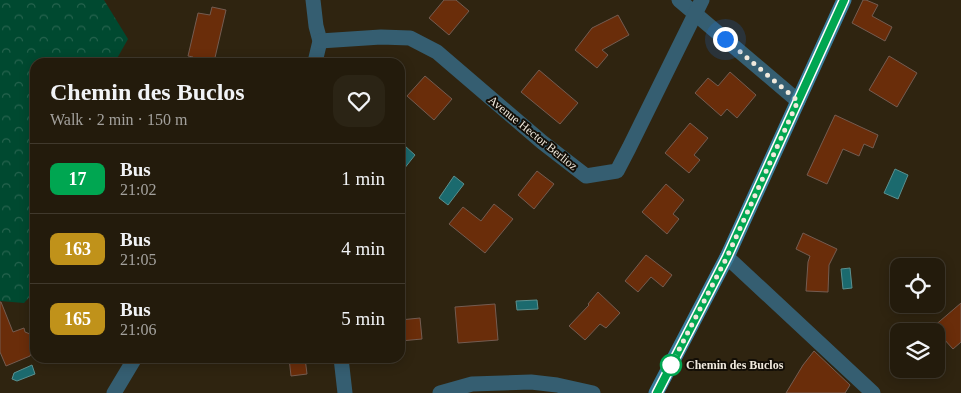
<!DOCTYPE html>
<meta charset="utf-8">
<style>
:root{--surface:#231b0c;--page:#2b2415;--text:#f1f3f6;--muted:#a3a19d;--line:#40392d}
body{margin:0;font-family:"Times New Roman",serif;background:var(--page);color:var(--text);height:100vh;display:flex;flex-direction:column;font-size:19px;white-space:nowrap}
*{box-sizing:border-box;margin:0}
p{font-size:16px;color:var(--muted)}
.icon{flex:none;width:28px;height:28px;fill:none;stroke:currentColor;stroke-width:2;stroke-linecap:round;stroke-linejoin:round}
.map{position:relative;flex:1;overflow:hidden}
.sheet{position:absolute;left:30px;top:58px;width:375px;height:305px;display:flex;flex-direction:column;background:var(--surface);border-radius:15px;box-shadow:0 2px 12px #0003,0 0 0 1px var(--line)}
.sheet>*{flex:none}
.badge{padding:0 10px;border-radius:8px;font-size:18px;line-height:32px}
.buttons{position:absolute;left:890px;top:258px;display:grid;gap:10px}
.buttons a{display:grid;place-items:center;width:55px;height:55px;border-radius:10px;background:var(--surface);box-shadow:0 2px 12px #0003,0 0 0 1px var(--line);font-size:25px}
.you{position:absolute;width:25px;height:25px;margin:-12px;border:4px solid #fff;border-radius:50%;background:#1a73e8;box-shadow:0 0 0 8px #1a73e833}
.map>.badge{position:absolute;translate:-50% -50%;box-shadow:0 0 0 2px #fff}
.round{display:grid;place-items:center;flex:none;width:52px;height:52px;border-radius:15px;background:var(--page)}
.overview{display:flex;align-items:center;justify-content:space-between;height:85px;padding:0 20px}
h1{font-size:24px;font-weight:600;line-height:38px}
ul{padding:0;list-style:none}
li{display:flex;align-items:center;gap:15px;height:70px;padding:0 20px;border-top:1px solid var(--line)}
li div{flex:1}
li b{display:block;font-size:19px}
li em{font-style:normal}
li .badge{min-width:55px;font-weight:700;text-align:center}
.map>svg:first-child{display:block}
.forest{fill:url(#forest-crowns)}
.water{fill:#1b6a6e;stroke:#5b908f}
.building{fill:#6a2d0a;stroke:#745c51}
.lines{fill:none;stroke-linecap:round;stroke-linejoin:round}
.street{stroke:#355e71;stroke-width:15}
.secondary{stroke:#387c9b;stroke-width:15}
.line-casing{stroke:#fff;stroke-width:11}
.line{stroke:#00a651;stroke-width:8}
.walk{stroke:#f0e9dd;stroke-width:5;stroke-dasharray:0 9}
.stop-dot{fill:#fff;stroke:#00a651;stroke-width:2.5}
.labels{text-anchor:middle;dominant-baseline:central;stroke-width:4;stroke-linejoin:round;paint-order:stroke}
.street-label{font-size:12px;fill:#f0e9dd;stroke:#130e06}
.stop-label{font-size:12px;font-weight:bold;fill:#f0e9dd;stroke:#130e06;text-anchor:start}
</style>
<div class="map">
<svg width="961" height="393" viewBox="0 0 961 393">
<defs>
<pattern id="forest-crowns" width="20" height="18" patternUnits="userSpaceOnUse" patternTransform="scale(1.25)"><rect width="20" height="18" fill="#004930"/><path d="M2 6a3 3 0 1 1 6 0M12 15a3 3 0 1 1 6 0" fill="none" stroke="#26634e"/></pattern>
</defs>
<rect width="100%" height="100%" fill="#2f2410"/>
<!-- forest -->
<path class="forest" d="M0 0H104L128 39 115 62H35V291L24 303 0 301Z"/>
<!-- water -->
<g class="water">
<path d="M405 146 415 155 400 174V153Z"/>
<path d="M895 169 908 175 898 199 884 193Z"/>
<path d="M454 176 464 184 448 205 439 198Z"/>
<path d="M850 268 852 288 843 289 841 269Z"/>
<path d="M537 300 538 309 517 310 516 301Z"/>
<path d="M32 365 35 374 17 381 12 379 14 373Z"/>
</g>
<!-- building -->
<g class="building">
<path d="M444 0H456L469 11 449 35 429 18Z"/>
<path d="M863 0H866L878 5 872 16 892 27 885 41 852 23Z"/>
<path d="M212 7 226 10 214 62H192L193 57 188 56 198 13 210 15Z"/>
<path d="M618 15 629 35 602 50 608 55 597 68 575 50 592 28Z"/>
<path d="M889 56 917 73 897 107 869 90Z"/>
<path d="M539 70 578 103 560 124 521 92Z"/>
<path d="M730 72 756 95 737 118 727 109 721 116 695 93 708 78 718 86Z"/>
<path d="M425 76 452 99 434 120 407 96Z"/>
<path d="M835 115 878 135 873 148 864 144 859 156 843 149 827 184 807 175Z"/>
<path d="M690 123 708 138 694 155 700 160 689 173 665 153Z"/>
<path d="M537 171 554 184 534 209 518 195Z"/>
<path d="M666 184 684 200 673 214 679 219 667 234 642 212Z"/>
<path d="M494 204 513 219 485 253 449 224 463 207 481 221Z"/>
<path d="M803 233 837 249 829 265 828 292 806 291 808 262 810 256 796 249Z"/>
<path d="M646 255 672 275 663 287 651 277 638 292 625 281Z"/>
<path d="M598 292 620 313 606 328 600 324 585 340 569 326 589 305 588 304Z"/>
<path d="M0 302H1L13 332 24 328 25 332 35 336V344L30 356 6 366 0 352Z"/>
<path d="M961 303V342L953 349 933 327Z"/>
<path d="M495 304 498 340 458 343 455 307Z"/>
<path d="M420 318 422 339 400 341V320Z"/>
<path d="M814 351 850 385 845 393H786L803 365Z"/>
<path d="M289 358H305L307 374 291 376Z"/>
</g>
<g class="lines">
<!-- street -->
<g class="street">
<path d="M313 0 316 26 320 41 315 62"/>
<path d="M679 0 798 101"/>
<path d="M320 41 381 37 410 38 437 52 542 142 586 176 617 171 629 148 702 0"/>
<path d="M727 257 873 393"/>
<path d="M341 358 345 393"/>
<path d="M114 393 135 358"/>
<path d="M440 393 472 384 531 382 557 385 593 393"/>
</g>
<!-- secondary -->
<path class="secondary" d="M656 393 727 257 844 0"/>
</g>
<g class="lines">
<!-- line casing -->
<g class="line-casing">
<path id="line" d="M657 393 727 257 844 0"/>
</g>
<!-- line -->
<use href="#line" class="line"/>
<!-- walk -->
<path class="walk" d="M671 365 727 257 798 101 725 39"/>
</g>
<!-- markers -->
<circle class="stop-dot" cx="671" cy="365" r="10"/>
<g class="labels">
<!-- street labels -->
<g class="street-label">
<text transform="translate(533 133) rotate(39)">Avenue Hector Berlioz</text>
</g>
<!-- stop labels -->
<g class="stop-label">
<text x="686" y="365">Chemin des Buclos</text>
</g>
</g>
</svg>
<div class="buttons">
<a><svg class="icon" aria-label="locate" viewBox="0 0 24 24"><circle cx="12" cy="12" r="6"/><path d="M12 2v4M12 18v4M2 12h4M18 12h4"/></svg></a>
<a><svg class="icon" aria-label="layers" viewBox="0 0 24 24"><path d="M12 4l9 5-9 5-9-5zM3 14l9 5 9-5"/></svg></a>
</div>
<div class="you" style="left:725px;top:39px"></div>
<section class="sheet">
<div class="overview"><div><h1>Chemin des Buclos</h1><p>Walk · 2 min · 150 m</p></div><a class="round"><svg class="icon" aria-label="heart" viewBox="0 0 24 24"><path d="M12 20l-8-8c-3-5 5-10 8-4 3-6 11-1 8 4z"/></svg></a></div>
<ul>
<li><span class="badge" style="background:#00a651;color:#fff">17</span><div><b>Bus</b><p>21:02</p></div><em>1 min</em></li>
<li><span class="badge" style="background:#c0921a;color:#fff">163</span><div><b>Bus</b><p>21:05</p></div><em>4 min</em></li>
<li><span class="badge" style="background:#c0921a;color:#fff">165</span><div><b>Bus</b><p>21:06</p></div><em>5 min</em></li>
</ul>
</section>
</div>
